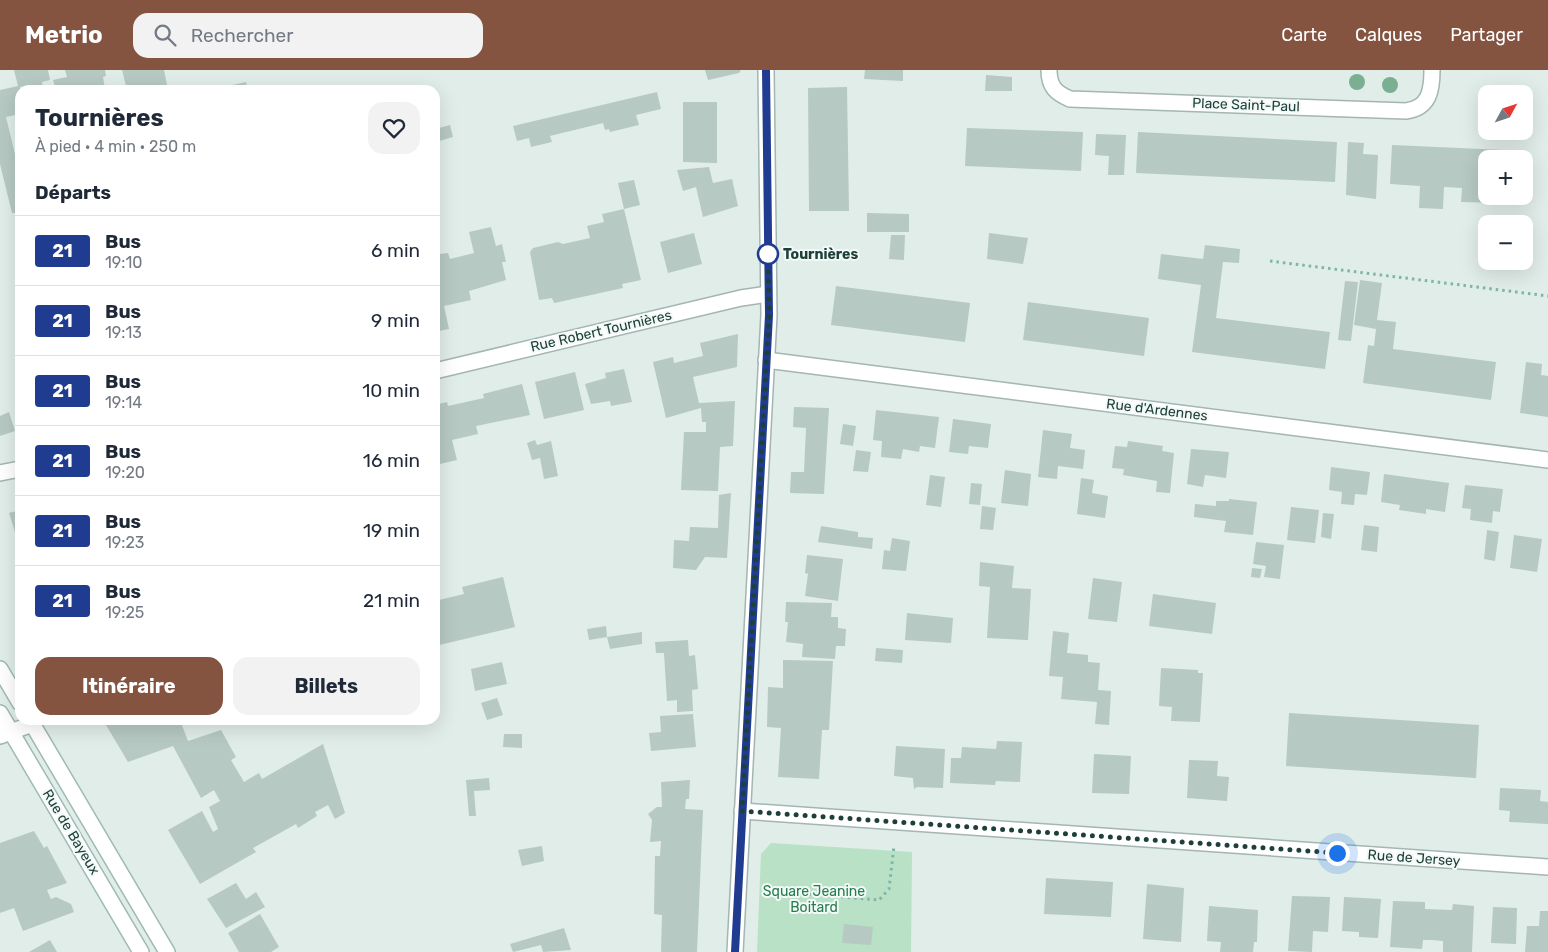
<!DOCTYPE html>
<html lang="fr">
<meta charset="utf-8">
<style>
:root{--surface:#fff;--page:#f2f2f3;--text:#1f2937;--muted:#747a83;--line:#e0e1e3;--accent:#845441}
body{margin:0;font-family:Rubik,sans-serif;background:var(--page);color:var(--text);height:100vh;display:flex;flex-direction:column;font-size:19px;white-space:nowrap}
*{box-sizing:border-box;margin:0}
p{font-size:16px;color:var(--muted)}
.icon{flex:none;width:28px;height:28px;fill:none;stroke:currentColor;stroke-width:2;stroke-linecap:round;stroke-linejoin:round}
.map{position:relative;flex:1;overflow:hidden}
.side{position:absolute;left:15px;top:15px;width:425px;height:640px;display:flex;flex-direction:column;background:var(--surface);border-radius:15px;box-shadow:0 5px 20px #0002}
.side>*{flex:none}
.badge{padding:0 10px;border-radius:4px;font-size:18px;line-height:32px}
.needle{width:32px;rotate:50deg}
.tools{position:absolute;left:1478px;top:15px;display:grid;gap:10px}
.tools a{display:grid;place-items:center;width:55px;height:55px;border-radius:10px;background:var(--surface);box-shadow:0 5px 20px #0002;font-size:25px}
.you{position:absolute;width:25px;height:25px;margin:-12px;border:4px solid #fff;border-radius:50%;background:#1a73e8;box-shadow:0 0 0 8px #1a73e833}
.map>.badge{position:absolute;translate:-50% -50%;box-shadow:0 0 0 2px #fff}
h2{padding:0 20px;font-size:19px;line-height:45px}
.round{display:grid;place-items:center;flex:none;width:52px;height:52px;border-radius:15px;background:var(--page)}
.headline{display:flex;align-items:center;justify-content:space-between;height:85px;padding:0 20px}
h1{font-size:24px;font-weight:700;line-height:38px}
.primary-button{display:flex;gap:10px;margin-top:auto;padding:10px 20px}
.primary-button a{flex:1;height:58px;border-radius:15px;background:var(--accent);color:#fff;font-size:20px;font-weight:700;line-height:58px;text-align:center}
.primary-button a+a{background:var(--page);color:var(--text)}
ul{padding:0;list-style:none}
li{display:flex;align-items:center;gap:15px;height:70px;padding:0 20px;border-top:1px solid var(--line)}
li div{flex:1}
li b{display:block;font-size:19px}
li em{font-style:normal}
li .badge{min-width:55px;font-weight:700;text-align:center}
header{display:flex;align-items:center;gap:30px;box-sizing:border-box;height:70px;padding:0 25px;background:var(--accent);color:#fff}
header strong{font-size:24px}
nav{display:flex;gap:28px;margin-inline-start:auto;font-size:18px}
.search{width:350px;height:45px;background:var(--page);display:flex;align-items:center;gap:12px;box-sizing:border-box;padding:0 18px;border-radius:15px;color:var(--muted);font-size:19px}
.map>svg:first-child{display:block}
.green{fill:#b8e1c6}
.building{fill:#b6c9c2}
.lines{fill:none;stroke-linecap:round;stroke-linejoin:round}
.minor-casing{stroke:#a3b6b1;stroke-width:18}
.tertiary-casing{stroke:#a3b6b1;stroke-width:18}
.secondary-casing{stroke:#9ebbb3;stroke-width:18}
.path{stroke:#7eb5a8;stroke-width:3;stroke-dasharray:2.5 4;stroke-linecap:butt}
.minor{stroke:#fff;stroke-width:15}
.tertiary{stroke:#fff;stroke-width:15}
.secondary{stroke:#fff;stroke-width:15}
.tree{fill:#7aaf94}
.line-casing{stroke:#fff;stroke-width:11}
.line{stroke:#1f3c90;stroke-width:8}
.walk{stroke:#1f403a;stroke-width:5;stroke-dasharray:0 9}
.stop-dot{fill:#fff;stroke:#1f3c90;stroke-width:2.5}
.labels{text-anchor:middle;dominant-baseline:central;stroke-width:4;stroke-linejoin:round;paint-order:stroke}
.street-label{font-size:14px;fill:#1f403a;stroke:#f2f9f6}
.stop-label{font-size:14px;font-weight:bold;fill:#1f403a;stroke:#f2f9f6;text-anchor:start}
.park-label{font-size:14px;fill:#257c4e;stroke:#f2f9f6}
</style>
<header>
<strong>Metrio</strong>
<div class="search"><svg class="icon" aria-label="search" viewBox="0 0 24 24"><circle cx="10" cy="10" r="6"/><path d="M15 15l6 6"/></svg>Rechercher</div>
<nav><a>Carte</a><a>Calques</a><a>Partager</a></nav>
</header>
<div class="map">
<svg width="1548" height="882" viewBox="0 0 1548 882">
<rect width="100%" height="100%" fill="#e1ede9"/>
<!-- green -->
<path class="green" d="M771 773 912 782 911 882H757L761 784Z"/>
<!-- building -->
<g class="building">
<path d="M14 0H48L50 10 42 12 43 20H30L29 15 20 17V44L6 47 20 105V154H18L15 143H12L0 94V20L18 16Z"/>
<path d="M65 0H105L106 6 103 7 105 19 56 20 53 10 67 7Z"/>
<path d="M122 0H164L168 20H127Z"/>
<path d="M705 0H741L739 3 708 10Z"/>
<path d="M865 0H903V11L864 9Z"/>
<path d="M986 5 1012 7V21H985Z"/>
<path d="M246 12 248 20H224L223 17Z"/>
<path d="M847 17 849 141H809L808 18Z"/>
<path d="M657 22 661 39 636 45 639 55 610 62 609 59 605 60 603 53 550 66 552 72 531 77 529 68 517 71 513 56Z"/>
<path d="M683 32H717V93L683 92Z"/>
<path d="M450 55 453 67 436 72 435 59Z"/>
<path d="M967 58 1083 62 1081 101 965 96Z"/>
<path d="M1138 62 1337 72 1335 112 1136 103Z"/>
<path d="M1096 64 1126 65 1124 105H1108L1109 86 1095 85Z"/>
<path d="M1348 72 1364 73 1363 84 1378 85 1376 129 1346 125Z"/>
<path d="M1392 75 1528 81 1526 121H1524V89H1486V126H1499V133L1461 132 1462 118 1444 117 1443 139 1419 138 1420 116 1390 114Z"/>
<path d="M709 97 713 113 732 109 738 136 703 147 696 117 683 121 677 100Z"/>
<path d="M634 110 640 135 624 139 641 210 622 214 623 218 559 232 554 233 552 228 539 230 530 182 533 178 558 172 563 174 590 168 587 156 604 152 602 144 624 139 618 113Z"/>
<path d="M867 143 909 144V162H867Z"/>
<path d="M491 157 496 176 502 174 506 192H502L506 210 469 221 471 230 444 236 449 259 435 262V178L438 177 440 184 448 183 450 189 474 183 469 162Z"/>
<path d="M694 163 702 194 668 203 660 172Z"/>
<path d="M989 163 1028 168 1023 194 987 189Z"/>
<path d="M891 165H905L904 190 889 189Z"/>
<path d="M1205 175 1240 179 1239 193 1223 192 1216 248 1330 262 1325 299 1192 282 1201 215 1158 209 1161 184 1203 189Z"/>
<path d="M1360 210 1382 213 1377 250 1396 252 1393 279 1496 292 1491 330 1363 313 1368 275 1374 276 1376 259 1354 255Z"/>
<path d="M1345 211 1358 212 1351 271 1338 270Z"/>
<path d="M836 216 970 233 965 272 831 255Z"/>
<path d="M1028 232 1149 248 1144 286 1023 270Z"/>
<path d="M738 264 737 297 693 307 699 333 735 331 733 376 720 377 718 421 681 420 684 362H706V352H702L701 338 666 348 653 292 673 287 674 293 703 286 700 273Z"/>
<path d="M1526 292 1542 294 1541 305 1548 306V347L1520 343Z"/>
<path d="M624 299 632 332 611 336 610 331 591 334 585 314 606 308 605 303Z"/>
<path d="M575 302 584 340 544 349 535 312Z"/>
<path d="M522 314 530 345 476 356 478 364 452 370 457 390 440 394 435 379V335L447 332 448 336 484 328 483 324Z"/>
<path d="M794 337 829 338 824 424 790 423 791 402H804L806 358 793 357Z"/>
<path d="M876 340 939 347 935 378 920 376 919 382 903 379 901 389 881 387 882 371 873 370Z"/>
<path d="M9 342 15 361 0 366V346Z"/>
<path d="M953 349 991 354 988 378 969 376 968 384 949 382Z"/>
<path d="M843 354 856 356 853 376 840 374Z"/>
<path d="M1043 360 1072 364 1070 378 1085 380 1083 399 1058 396 1057 409 1038 407Z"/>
<path d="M535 370 537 375 551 371 558 406 544 409 540 388 532 390 527 373Z"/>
<path d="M1128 371 1163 376 1162 381 1174 383 1170 423 1156 422 1157 411 1123 405 1124 399 1112 398 1115 376 1127 377Z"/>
<path d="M1191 379 1229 382 1226 408 1205 405 1203 417 1187 414Z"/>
<path d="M856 380 871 382 868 402 853 401Z"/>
<path d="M1331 397 1370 402 1367 425 1355 424 1354 435 1341 434 1342 422 1329 420Z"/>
<path d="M1005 400 1031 404 1028 436 1001 433Z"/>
<path d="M1384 404 1449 413 1445 442 1426 439V444L1399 440 1400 435 1381 432Z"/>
<path d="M930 405 945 407 941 437 926 435Z"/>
<path d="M1081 408 1094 410 1092 423 1108 426 1105 448 1077 444Z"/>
<path d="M971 413 982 414 980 435 969 434Z"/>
<path d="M1465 415 1503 419 1500 442 1493 441 1492 453 1470 450 1471 439 1462 438Z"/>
<path d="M731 423 727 488 705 487 696 500 673 498 674 470 689 471 690 457 718 458 719 425Z"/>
<path d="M1229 429 1257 432 1253 465 1224 462 1226 451 1194 447 1195 434 1216 436V431H1229Z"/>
<path d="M982 436 996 438 993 460 980 459Z"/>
<path d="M1291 437 1319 440 1315 473 1287 470Z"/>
<path d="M20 440V461L15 462 9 443Z"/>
<path d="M1323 443 1334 444 1331 469 1321 467Z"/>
<path d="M1364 455 1379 457 1377 482 1361 480Z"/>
<path d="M821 456 858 462V467L873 468 872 479 818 472Z"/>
<path d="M1487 460 1499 462 1495 491 1484 489Z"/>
<path d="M1514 465 1542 469 1537 502 1510 498Z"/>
<path d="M892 468 910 471 906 501 882 499 884 480 890 481Z"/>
<path d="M1256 472 1284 475 1280 509 1264 507 1266 496 1253 494Z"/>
<path d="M807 485 843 489 838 531 805 526 808 504 805 503Z"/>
<path d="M980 492 1014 496 1012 518 1031 519 1028 570 987 568 990 517 979 516Z"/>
<path d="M1252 498 1262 499 1260 508 1251 507Z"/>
<path d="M503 507 515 557 435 576V524H437L439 530 464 524 462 517Z"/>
<path d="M1093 508 1122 512 1117 552 1088 549Z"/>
<path d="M1153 524 1216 533 1212 564 1149 556Z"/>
<path d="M786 532 832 533 831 547H838V558L846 559 845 576H836L835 589 802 587 803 574 786 572 788 552H785Z"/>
<path d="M907 543 953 548 951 573 905 570Z"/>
<path d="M606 556 607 567 589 570 587 559Z"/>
<path d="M1053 561 1069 563 1067 583 1088 585V592L1100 593 1098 620 1111 621 1109 655 1095 654 1097 632 1061 629 1063 607 1049 606Z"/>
<path d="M642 562V574L610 579 607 567Z"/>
<path d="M688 570 689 586 695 585 698 619 692 620 693 641 677 642V630L667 631 664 583H656L655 572Z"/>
<path d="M876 578 903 580 902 593 875 591Z"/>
<path d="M783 590 833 591 829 660H822L819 709 778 707 781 658 767 657 768 617 783 618Z"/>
<path d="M502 592 507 614 475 621 471 599Z"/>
<path d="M1161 598 1198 600V603H1203L1200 652 1171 651 1172 637 1159 636Z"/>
<path d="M497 628 503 645 487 650 481 633Z"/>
<path d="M1289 643 1479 655 1476 708 1286 696Z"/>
<path d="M693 644 696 677 651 681 649 663 661 662 660 646Z"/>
<path d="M103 650H180L188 671 221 660 236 687 231 690 244 712 259 703 262 709 323 674 345 743 335 749 328 735 315 742 317 746 298 758 296 754 253 778 256 782 200 814 168 760 202 741 213 762 218 759 209 737 220 731 214 720 201 728 173 676 128 692Z"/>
<path d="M504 664H522V678L503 677Z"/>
<path d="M997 671 1022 672 1020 712 996 711 995 715 950 713 951 688H961L962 677 996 679Z"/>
<path d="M896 676 945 679 943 718 917 717 914 719 913 708 894 706Z"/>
<path d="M1094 684 1131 686 1129 724 1092 723Z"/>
<path d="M1189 690 1218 691 1217 706 1229 707 1227 731 1187 728Z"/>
<path d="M489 708 490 720 474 721 476 746H469L466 710Z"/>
<path d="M690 710 689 729H686L685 739 703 740 697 882H661L662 845 654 844 655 786H660L661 771 650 772 652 750 648 744 657 737H662L661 712Z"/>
<path d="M1500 718 1541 720 1540 731 1548 732V754L1509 752 1510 741 1499 740Z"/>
<path d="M34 761 44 778 47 776 67 813 47 820 51 829 56 827 71 834 74 842 23 861 14 838 0 843V773Z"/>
<path d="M542 776 544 791 522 796 518 780Z"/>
<path d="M1046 808 1113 812 1111 847 1044 844Z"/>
<path d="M236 813 246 829 256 822 265 837 226 858 207 829Z"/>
<path d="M1147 814 1184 818 1181 872 1143 869Z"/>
<path d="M1292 826 1330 827 1328 862 1313 861 1312 882 1288 881Z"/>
<path d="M1344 827 1381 829 1378 868 1359 867V862L1342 861Z"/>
<path d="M1393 831 1425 832V839L1452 840 1453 834 1474 836 1472 882H1443V871L1432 870H1423L1422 879 1390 877Z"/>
<path d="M1209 836 1258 840 1257 872H1254L1253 882H1220L1221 872 1207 871Z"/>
<path d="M1493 837 1517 838 1516 874 1491 873Z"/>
<path d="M1540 841H1548V882H1525L1527 856H1539Z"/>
<path d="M260 844 279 877 271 882H239L228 863Z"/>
<path d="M844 854 873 857 871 875 842 873Z"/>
<path d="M564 858 571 880 543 882 541 875 513 882 510 874Z"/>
<path d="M50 870 57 882H29Z"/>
</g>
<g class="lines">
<!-- minor casing -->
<g class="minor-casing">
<g id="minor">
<path d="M1049 0C1049 17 1056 23 1070 29L1406 41C1429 38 1432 21 1432 0"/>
<path d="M766 290 1548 390"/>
<path d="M435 301 741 228 768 224"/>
<path d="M0 403 20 399"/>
<path d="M0 666 32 654"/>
<path d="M742 741 1548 797"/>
</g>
</g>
<!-- tertiary casing -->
<g class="tertiary-casing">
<path id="tertiary" d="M735 882 769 245 766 0"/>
</g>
<!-- secondary casing -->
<g class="secondary-casing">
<g id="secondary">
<path d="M0 599 20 633"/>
<path d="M0 643 141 882"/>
<path d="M30 650 167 882"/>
</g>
</g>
<!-- path -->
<g class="path">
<path d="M1270 191 1548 226"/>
<path d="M783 822 879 830 889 819 894 776"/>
</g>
<!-- minor -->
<use href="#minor" class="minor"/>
<!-- tertiary -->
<use href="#tertiary" class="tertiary"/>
<!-- secondary -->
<use href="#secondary" class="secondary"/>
</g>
<!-- trees -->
<g class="tree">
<circle cx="1357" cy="12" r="8"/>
<circle cx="1390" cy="15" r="8"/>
</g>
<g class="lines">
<!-- line casing -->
<g class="line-casing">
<path id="line" d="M735 882 769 245 766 0"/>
</g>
<!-- line -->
<use href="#line" class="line"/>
<!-- walk -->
<path class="walk" d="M768 184 769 245 742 741 1337 783"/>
</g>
<!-- markers -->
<circle class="stop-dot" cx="768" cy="184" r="10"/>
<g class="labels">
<!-- street labels -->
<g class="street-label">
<text transform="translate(1246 35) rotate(2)">Place Saint-Paul</text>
<text transform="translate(601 261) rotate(-13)">Rue Robert Tournières</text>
<text transform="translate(1157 340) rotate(7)">Rue d'Ardennes</text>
<text transform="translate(71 762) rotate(59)">Rue de Bayeux</text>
<text transform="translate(1414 788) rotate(4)">Rue de Jersey</text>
</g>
<!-- stop labels -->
<g class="stop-label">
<text x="783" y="184">Tournières</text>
</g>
<!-- park labels -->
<g class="park-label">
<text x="814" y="821">Square Jeanine<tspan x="814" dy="16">Boitard</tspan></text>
</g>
</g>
</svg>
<div class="tools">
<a><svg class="needle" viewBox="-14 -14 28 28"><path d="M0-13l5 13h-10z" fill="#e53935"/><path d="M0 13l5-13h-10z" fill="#747a83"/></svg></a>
<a>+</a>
<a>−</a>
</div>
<div class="you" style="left:1337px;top:783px"></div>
<section class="side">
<div class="headline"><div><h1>Tournières</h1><p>À pied · 4 min · 250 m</p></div><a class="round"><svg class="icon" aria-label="heart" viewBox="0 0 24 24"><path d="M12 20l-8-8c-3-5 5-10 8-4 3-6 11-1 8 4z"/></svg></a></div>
<h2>Départs</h2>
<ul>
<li><span class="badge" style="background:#1f3c90;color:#fff">21</span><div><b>Bus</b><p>19:10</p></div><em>6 min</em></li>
<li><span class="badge" style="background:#1f3c90;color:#fff">21</span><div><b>Bus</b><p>19:13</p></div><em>9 min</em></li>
<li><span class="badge" style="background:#1f3c90;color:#fff">21</span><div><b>Bus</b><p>19:14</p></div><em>10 min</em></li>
<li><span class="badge" style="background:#1f3c90;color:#fff">21</span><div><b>Bus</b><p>19:20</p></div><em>16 min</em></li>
<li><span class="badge" style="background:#1f3c90;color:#fff">21</span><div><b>Bus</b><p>19:23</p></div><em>19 min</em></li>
<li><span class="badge" style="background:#1f3c90;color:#fff">21</span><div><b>Bus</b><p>19:25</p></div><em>21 min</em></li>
</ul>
<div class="primary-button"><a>Itinéraire</a><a>Billets</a></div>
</section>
</div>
